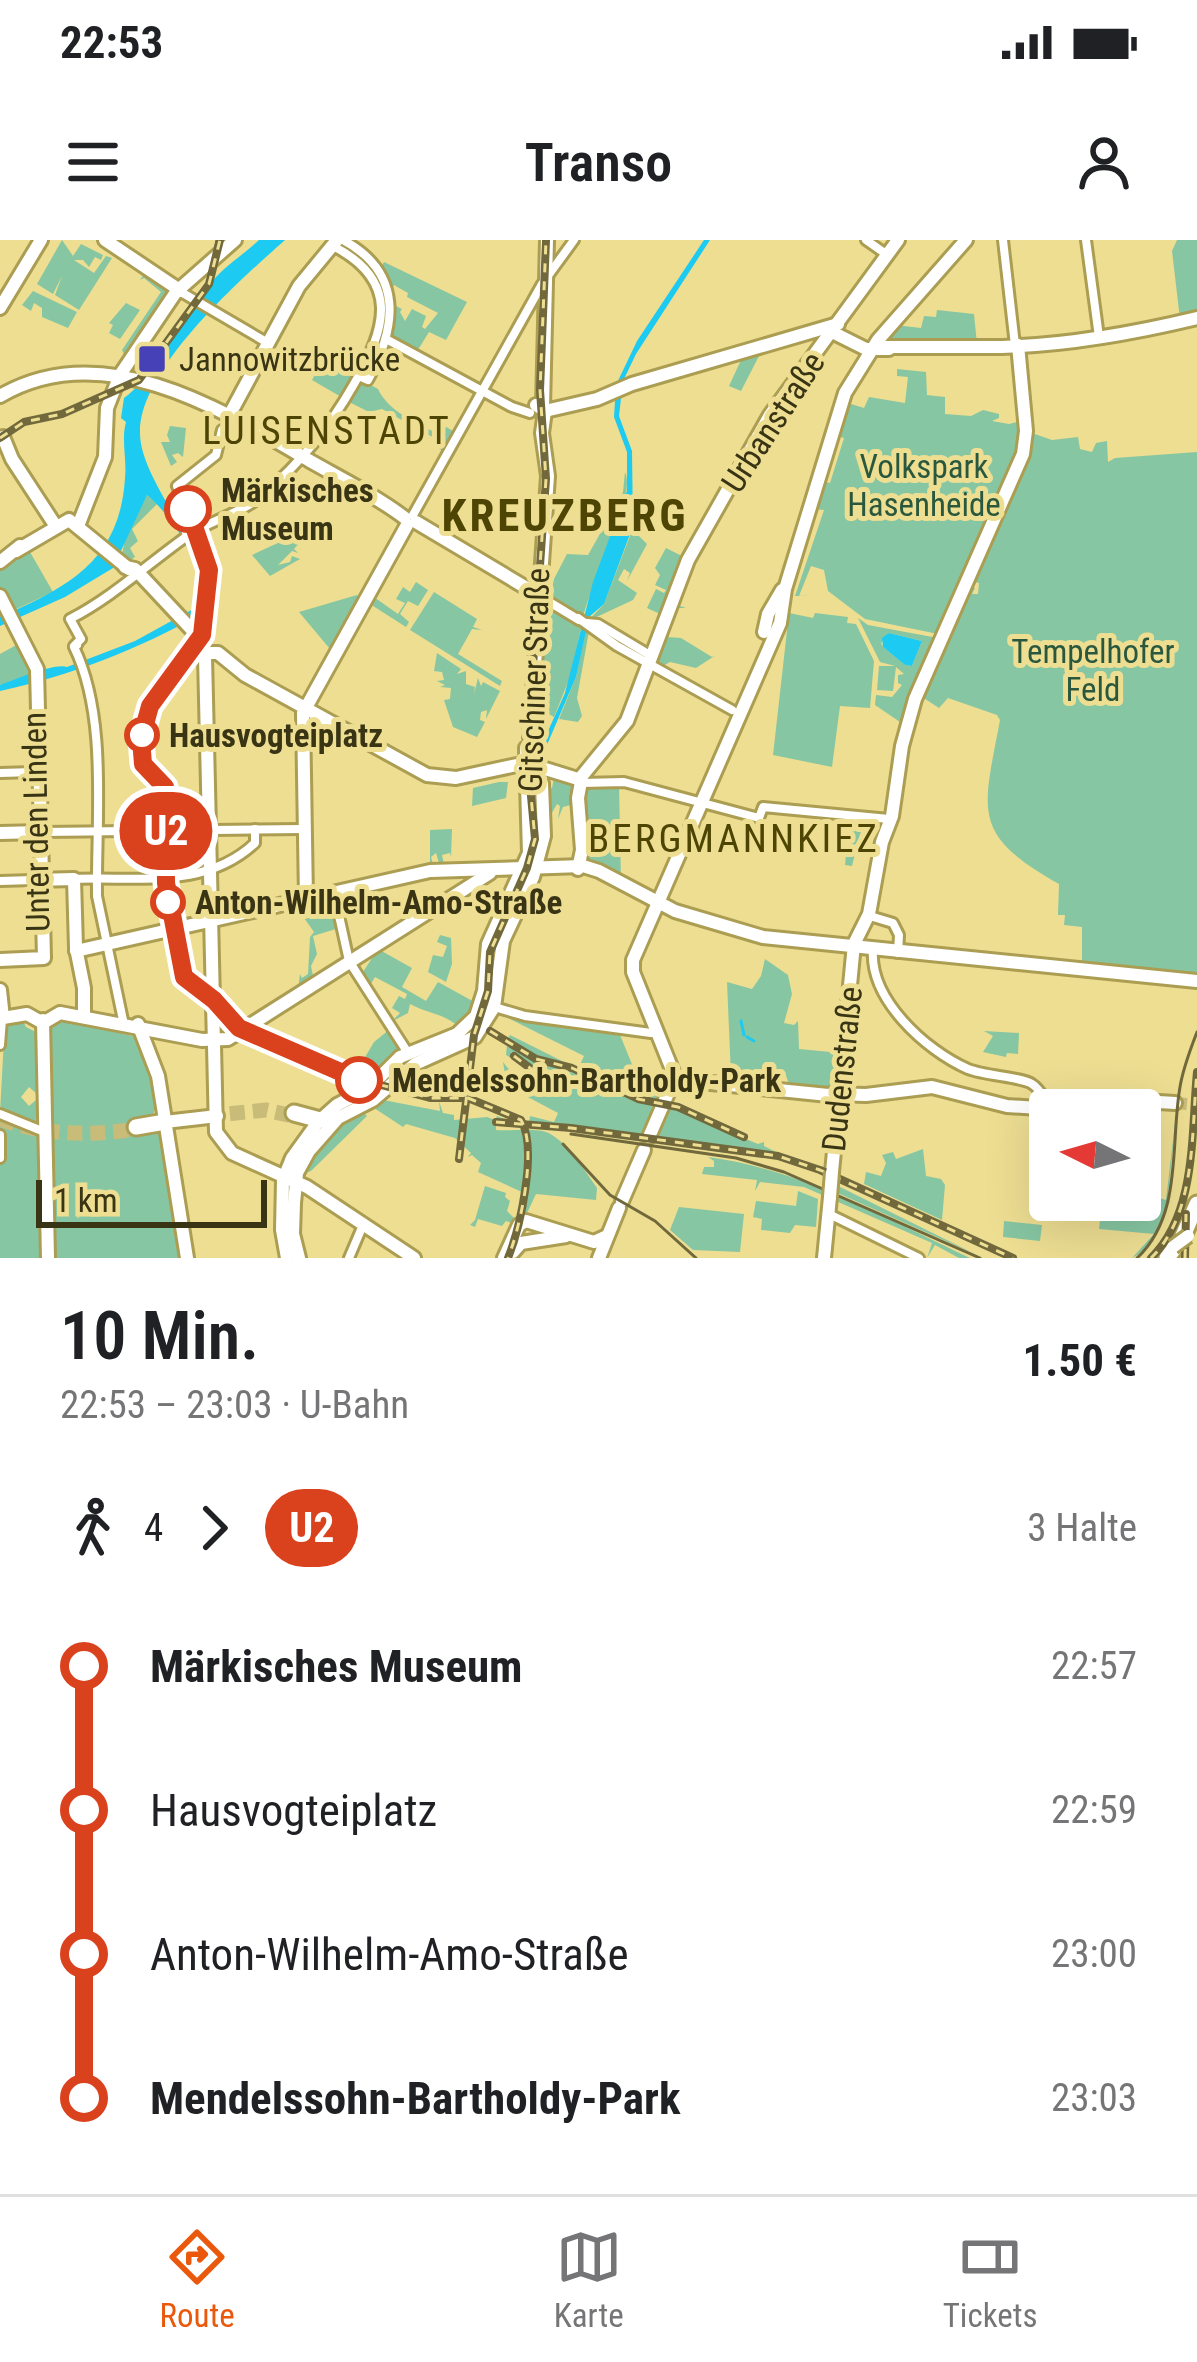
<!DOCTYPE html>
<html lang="de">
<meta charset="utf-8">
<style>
:root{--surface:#fff;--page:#f6f6f6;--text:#202124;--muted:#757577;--line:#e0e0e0;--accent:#ea580c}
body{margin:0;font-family:"Roboto Condensed",sans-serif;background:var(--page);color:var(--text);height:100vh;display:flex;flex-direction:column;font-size:45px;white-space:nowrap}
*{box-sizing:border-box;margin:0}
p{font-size:39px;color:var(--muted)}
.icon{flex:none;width:66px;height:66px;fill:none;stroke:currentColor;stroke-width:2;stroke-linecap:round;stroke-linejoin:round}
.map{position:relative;height:1018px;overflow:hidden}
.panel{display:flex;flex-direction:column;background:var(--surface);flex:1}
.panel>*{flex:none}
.badge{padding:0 24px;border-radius:39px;font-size:42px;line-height:78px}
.needle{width:78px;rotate:275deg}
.tools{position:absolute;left:1029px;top:849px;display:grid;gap:24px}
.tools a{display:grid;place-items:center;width:132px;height:132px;border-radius:12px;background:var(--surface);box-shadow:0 12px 48px #0002;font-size:60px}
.scale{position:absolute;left:36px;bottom:30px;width:231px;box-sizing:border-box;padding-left:12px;border:6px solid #393414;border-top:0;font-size:33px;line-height:42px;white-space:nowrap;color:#393414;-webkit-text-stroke:9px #edde92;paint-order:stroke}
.map>.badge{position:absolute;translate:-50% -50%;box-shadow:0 0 0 6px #fff}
.legs{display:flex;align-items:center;gap:18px;height:132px;padding:0 60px;font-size:39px}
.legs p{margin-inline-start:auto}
.summary{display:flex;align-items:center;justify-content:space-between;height:204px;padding:0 60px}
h1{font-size:66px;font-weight:600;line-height:90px}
ul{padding:0 60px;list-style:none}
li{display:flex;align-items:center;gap:42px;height:144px;font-size:45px}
li i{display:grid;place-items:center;width:18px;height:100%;margin:0 15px;background:currentColor}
li i::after{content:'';width:30px;height:30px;margin:-15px;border:9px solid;border-radius:50%;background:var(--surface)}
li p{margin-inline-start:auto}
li:first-child i{background:linear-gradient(#0000 50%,currentColor 0)}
li:last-child i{background:linear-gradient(currentColor 50%,#0000 0)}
.status{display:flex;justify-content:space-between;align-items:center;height:84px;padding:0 60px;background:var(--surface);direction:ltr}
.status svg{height:33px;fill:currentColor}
header{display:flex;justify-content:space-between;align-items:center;height:156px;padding:0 60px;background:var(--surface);font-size:54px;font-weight:600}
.menu{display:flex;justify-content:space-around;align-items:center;height:168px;border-top:3px solid var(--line);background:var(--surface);font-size:33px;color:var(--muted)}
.menu a{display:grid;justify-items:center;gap:6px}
.menu .active{color:var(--accent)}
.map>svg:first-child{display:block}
.green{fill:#87c6a2;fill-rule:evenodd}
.water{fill:#1dcaf1}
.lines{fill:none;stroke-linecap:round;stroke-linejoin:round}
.stream{stroke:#1dcaf1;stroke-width:3}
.major-tunnel{stroke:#c9bc79;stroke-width:12;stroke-dasharray:12 6;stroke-linecap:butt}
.highway-tunnel{stroke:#c9bc79;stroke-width:15;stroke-dasharray:15 8;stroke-linecap:butt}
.minor-casing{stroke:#ab9d52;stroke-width:14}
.major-casing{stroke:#ab9d52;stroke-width:18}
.highway-casing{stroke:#ab9d52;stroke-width:21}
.minor{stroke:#fff;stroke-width:8}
.major{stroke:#fff;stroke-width:12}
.highway{stroke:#fff;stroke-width:15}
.tram{stroke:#71693b;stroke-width:3}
.rail-casing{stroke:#71693b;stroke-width:8}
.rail{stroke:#edde92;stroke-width:3;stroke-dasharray:9;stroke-linecap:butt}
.major-bridge-casing{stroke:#ab9d52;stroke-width:18;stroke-linecap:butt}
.major-bridge{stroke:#fff;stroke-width:12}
.line-1-casing{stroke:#fff;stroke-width:27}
.line-1{stroke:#da421e;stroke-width:18}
.poi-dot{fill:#4741b7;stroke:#edde92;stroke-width:4.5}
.stop-1-dot{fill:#fff;stroke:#da421e;stroke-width:6}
.labels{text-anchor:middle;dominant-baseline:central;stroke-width:10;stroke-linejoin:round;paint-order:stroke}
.poi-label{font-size:33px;fill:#393414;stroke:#edde92;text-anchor:start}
.street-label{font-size:33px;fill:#393414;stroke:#edde92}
.park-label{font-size:33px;fill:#29583f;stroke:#edde92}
.stop-label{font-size:33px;font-weight:bold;fill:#393414;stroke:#edde92;text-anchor:start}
.quarter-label{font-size:39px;letter-spacing:3px;fill:#4e4403;stroke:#edde92}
.district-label{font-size:45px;font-weight:bold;letter-spacing:3px;fill:#4e4403;stroke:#edde92}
</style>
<div class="status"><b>22:53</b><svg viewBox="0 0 49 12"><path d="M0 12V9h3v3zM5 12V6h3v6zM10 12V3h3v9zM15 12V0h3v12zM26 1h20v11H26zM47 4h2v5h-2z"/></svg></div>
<header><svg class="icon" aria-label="menu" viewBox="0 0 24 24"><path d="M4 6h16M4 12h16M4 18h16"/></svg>Transo<svg class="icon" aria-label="person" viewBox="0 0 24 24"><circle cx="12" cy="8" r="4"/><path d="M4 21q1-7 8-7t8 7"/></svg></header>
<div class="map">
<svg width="1197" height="1018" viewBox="0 0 1197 1018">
<rect width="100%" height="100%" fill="#edde92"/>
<!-- green -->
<g class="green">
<path d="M62 0 73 16 81 4 103 15 101 20 95 17 89 27 83 20H74L94 33 106 16 112 18 79 70 55 55 62 36 53 54 37 44Z"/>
<path d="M1177 0H1197V75L1180 79 1172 11Z"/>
<path d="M384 22 467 62 446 100 429 92 416 113 390 99 392 64 402 69 400 72 405 81 412 69 426 76 422 87 425 89 438 73 407 57 408 53 394 45 390 52 380 29Z"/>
<path d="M146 31 172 50 125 116 122 110 161 52 144 38 140 40Z"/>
<path d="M33 51 77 72 68 88 42 77V68L34 63 31 71 22 65Z"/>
<path d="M126 63 140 70 120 99 109 93 113 85 109 83Z"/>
<path d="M937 70 974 74 977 104 885 100 895 85 921 88 924 76 936 77Z"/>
<path d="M756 114 759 116 741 151 729 146 742 118Z"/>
<path d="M323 120 354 137 343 158 312 140Z"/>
<path d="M897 129 926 132 927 155 945 157V174L971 176 983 170 999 174V178L992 181 1009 184 1021 181 1023 201 938 394 865 379 828 351 824 330 811 326 799 356 813 355 795 356 824 270 812 269 820 241 830 243 844 198 836 196 848 163 864 168 869 157 905 163 908 137 897 136Z"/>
<path d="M360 139 378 149C389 172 414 181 438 194L446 187 455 192 443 211 435 207 436 199 382 169 369 172 347 161Z"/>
<path d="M170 186 186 188 183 217 178 213 172 215 177 222 171 226 161 202H170L167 195Z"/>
<path d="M1028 188 1029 192 1052 200 1078 197 1080 209 1092 212 1096 203 1107 201 1108 222 1115 218 1197 212V739L1082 729V687L1064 685 1065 675H1058L1059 644C970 594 983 572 1000 480L997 475 948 458 939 468 919 455 961 358 970 346 975 348 972 354H978L979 343 970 341 965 348 1007 255 1011 259 1020 243V231L1011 248 1024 217Z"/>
<path d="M625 232C637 260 590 342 583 378L550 359 554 339 567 314 588 315 601 292 593 287 598 280 611 279 623 252Z"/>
<path d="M147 255 157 264 132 289 138 301 130 308 135 317 129 321 122 314 127 291Z"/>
<path d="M633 255 638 295 647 304 627 341 630 333 624 329 618 340 637 353 633 360 588 381 604 364 633 288Z"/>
<path d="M297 294 302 300 294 309 298 313 292 311 278 325 290 322 292 316 300 319 270 336 252 315Z"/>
<path d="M666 308 684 317 660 374 647 368 656 349 664 353 666 350 655 345 660 335 655 328Z"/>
<path d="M25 310 30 312 53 352 12 371 0 351V328Z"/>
<path d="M416 342 428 350 418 366 408 361 400 374 409 382 406 387 370 364 371 355 398 374 405 363 396 359 403 347 410 352Z"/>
<path d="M434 352 477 379 473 387 482 390 472 389 458 414 502 441 500 446 410 390Z"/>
<path d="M357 355 360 361 330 409 299 372Z"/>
<path d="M677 365 686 368H678L667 397 681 398 712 417 716 415 696 428 670 422 661 427 655 413Z"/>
<path d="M553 369 582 384 570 437 554 477 534 466 542 462 544 443 536 438 539 403H545L547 372Z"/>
<path d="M789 373 813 378 815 373 848 377 847 383 856 384 874 421 870 468 840 466 832 527 773 515Z"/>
<path d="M858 378 868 385 938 398 903 484 875 465 876 455 892 457 902 445 898 443V435L904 434 896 427 893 451 877 450 879 426H895L880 422ZM889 393 922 401 912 426 905 425 883 407 881 403Z"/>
<path d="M586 387 589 391 577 458 582 476 578 482 559 479 576 437Z"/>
<path d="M20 403 31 434 0 445V414Z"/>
<path d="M437 413 461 429 457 434 466 431V444L475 447 474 454 478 438 481 446 483 442 500 451 486 479 487 470 481 472 480 480 485 482 477 497 453 487 444 460 450 459 451 448 440 447 445 445 437 441 444 440 442 432 434 431Z"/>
<path d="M554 538 574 545V564L563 567 558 579 560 566 557 564 549 578 546 551 552 548Z"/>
<path d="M499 542H508L506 558 472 566 473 548Z"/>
<path d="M619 544 621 642 593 623H583L582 545Z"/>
<path d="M849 581 877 583 875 593 862 590C859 594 855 615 852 626L845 625Z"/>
<path d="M452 589 451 617 450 613 442 615 444 625 453 624V628L440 626 436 613 431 617 434 628H430V590Z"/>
<path d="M330 659 339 688 313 696 317 714 311 726 314 741 298 750 300 734 302 738 308 734 310 697 314 692 302 675V665Z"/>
<path d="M440 695 451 698 452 724 446 742 428 732 433 715 443 717 447 706 437 702Z"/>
<path d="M378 709 412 728 402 747 426 761 438 742 478 764 461 789C445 773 428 774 410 764L408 773 391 782 400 773 392 768 399 756 405 759 407 754 375 737 369 747 361 735Z"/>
<path d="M765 719 788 735 792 754 784 783 794 785 798 781 799 809 841 813 836 849 789 845 785 832 777 831 774 845 735 841 731 836 727 742 752 749 761 736Z"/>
<path d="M508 774 618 790 640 844 667 848 646 896 529 883 530 876 554 882 558 873 507 846 503 822C518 842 530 848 551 857L553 853 545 848 546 843 511 812 513 819 506 815 507 805 520 810 506 801 510 795 578 829 584 816 506 777Z"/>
<path d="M21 777 26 787 38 793 36 853 29 847 21 857 29 866 36 860 37 889 0 873 5 780Z"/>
<path d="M62 779 136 797C149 825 164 852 151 881L164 889 184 1018H51L47 793Z"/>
<path d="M390 789 404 811 377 838 358 829 374 802Z"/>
<path d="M984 791 1019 793 1018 814 1007 813 1006 817 983 812 993 796Z"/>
<path d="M378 859 440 871 439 861 443 873 454 875V880L487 877 495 880 497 876 513 882H496V890C511 891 532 888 546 892 565 899 584 929 597 948L596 960 536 954 527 973 519 974 522 952 478 932 481 923 472 915 468 917 471 913 455 898 406 884 403 887 371 866Z"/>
<path d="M666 866 758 904 764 902V906L792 920 758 911 653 897Z"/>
<path d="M1177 866 1167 966C1162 988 1152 1008 1132 1018L1154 994 1099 989 1100 980 1110 978V965L1121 961 1127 966 1124 971 1134 974 1138 970 1133 966 1134 960 1142 964 1149 955 1166 960Z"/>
<path d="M361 870 367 876 311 931 303 934 302 927 335 884Z"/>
<path d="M0 876 39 894 43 1018H0V924L5 897 0 891Z"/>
<path d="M923 909 926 936 941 939 945 945 942 980 864 944 866 932 881 936 886 923 882 915 893 912 896 919Z"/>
<path d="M708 917C801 929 886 979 970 1018H959L935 1005 927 1018 932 1003 804 947 760 942 755 951 757 940 702 934 704 927H714V921Z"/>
<path d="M834 944 977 1015 833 951Z"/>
<path d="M485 946 506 953 505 957 510 961 507 971 516 980 514 984 506 981 502 986 478 979 475 987 470 985 475 980Z"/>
<path d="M798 951 818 959 816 987 795 985 790 993 761 990 762 979 753 977 756 961 796 966Z"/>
<path d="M679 967 744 974 740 1012 693 1010 670 990Z"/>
<path d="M1004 981 1042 985 1040 1001 1003 997Z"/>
</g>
<!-- water -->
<g class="water">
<path d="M259 0H285C239 41 139 129 140 193 140 221 163 254 175 279 190 313 207 335 201 374 139 409 70 436 0 451V445C17 439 54 423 67 427L135 401 195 368C209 330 175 279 147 255L113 328 65 357 0 386V377C68 347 120 321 125 238 127 219 121 200 126 182L121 178 124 158C147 144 190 71 209 45 222 28 243 15 259 0Z"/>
<path d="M704 0H710L636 114 623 141 619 176 632 211 633 286 604 364 589 377 576 437 544 512 540 528 539 613 506 685 496 749 476 792 430 813 310 906 284 991C285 977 283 958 287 945 315 867 394 822 466 793L491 713 534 610 532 546 536 518 565 453 593 342 627 251V212L614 177 616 145 637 101Z"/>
<path d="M889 393 922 401 912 426 905 425 883 407 882 398Z"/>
</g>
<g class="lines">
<!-- stream -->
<g class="stream">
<path d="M741 781 744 795"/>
<path d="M747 797 754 801"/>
</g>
<!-- major-tunnel -->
<path class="major-tunnel" d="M1175 863 1197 865"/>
<!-- highway-tunnel -->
<g class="highway-tunnel">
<path d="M207 876 266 870 293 876"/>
<path d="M0 879C49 897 97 896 148 887"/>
</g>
<!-- minor casing -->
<g class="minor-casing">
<g id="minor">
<path d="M343 0C404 33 397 87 368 140L359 136"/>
<path d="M866 0 886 14"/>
<path d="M1003 0 1015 105"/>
<path d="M1086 0 1099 97"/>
<path d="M181 52 268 103"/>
<path d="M386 99 510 166"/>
<path d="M512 167 530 173"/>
<path d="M184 259 194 292"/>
<path d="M184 263 177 246 216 215 222 190"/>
<path d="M413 275 542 44 574 0"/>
<path d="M541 357 579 380"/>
<path d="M578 378 617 406 732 470"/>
<path d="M587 383 598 384 653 417"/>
<path d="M77 405 74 407C108 477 96 577 97 655"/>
<path d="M74 406 81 399 70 379C113 357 150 322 190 294 212 280 241 273 262 256 301 222 329 188 354 144 386 89 401 41 333 6"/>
<path d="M0 533 34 532"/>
<path d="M582 543 624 542 759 578 763 567 889 579"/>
<path d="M43 592 304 589"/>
<path d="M74 639C137 636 205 650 255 603V589"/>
<path d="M0 641 34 640"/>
<path d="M334 653 349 721 408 813"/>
<path d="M97 656 124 785"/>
<path d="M870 676 893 683 899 695 898 713"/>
<path d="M873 709C869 759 925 810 968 829 986 836 1022 837 1032 844 1039 848 1045 859 1050 866"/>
<path d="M481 763 525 776 651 793"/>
<path d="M0 805 2 779"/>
<path d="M0 874 42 891"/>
<path d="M0 895V918"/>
<path d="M829 974 919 1018"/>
<path d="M349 1018 363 985"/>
</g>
</g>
<!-- major casing -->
<g class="major-casing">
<g id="major">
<path d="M105 0 181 51"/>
<path d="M0 68 41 0"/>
<path d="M830 91 866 109H889"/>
<path d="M882 107H986"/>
<path d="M979 107C1051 108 1126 95 1197 78"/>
<path d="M0 156C102 96 220 168 310 221 342 239 376 256 405 278"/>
<path d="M543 167 547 0"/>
<path d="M545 171 597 159 632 144 838 84"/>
<path d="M230 174 299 46 337 0"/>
<path d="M3 197 12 219 55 285"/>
<path d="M416 282 540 356"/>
<path d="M78 286 105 217 107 168 120 135 176 52 235 0"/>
<path d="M16 311 69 280 129 329"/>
<path d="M0 322 20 306"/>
<path d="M125 327 135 329 193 391 205 416 216 892 232 913 307 947 414 1018"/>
<path d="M0 356 37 429 44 718 0 720"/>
<path d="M764 392 768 374 782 350"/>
<path d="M201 413H218L245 435 427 535 456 538 526 523 581 540"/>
<path d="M0 593 42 592"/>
<path d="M578 629 582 610 578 558 582 536 627 481 688 320 770 175 898 0"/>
<path d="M35 640 74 639 76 708 84 748V777"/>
<path d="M306 659 303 473 407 285"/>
<path d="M76 711 430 631 583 626 599 631 675 671 763 697 1197 741"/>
<path d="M0 750 3 778 27 774 43 783 60 773 202 800 228 799 490 633"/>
<path d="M43 780 48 1018"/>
<path d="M138 784 158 836 187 1018"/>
<path d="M672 839 838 856"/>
<path d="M831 854 866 855 932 847 1007 866 1039 868 1110 859 1175 863"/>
<path d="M165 882 217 876"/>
<path d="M649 897 675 837 633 732V720L780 383 785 349 845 153 878 100 966 0"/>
<path d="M832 932 854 704 869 674 882 602 892 576 902 506 915 459 1023 214 1026 191 1018 105"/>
<path d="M622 961 644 910"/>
<path d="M513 1012 521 1003 566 996"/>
<path d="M287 1018 282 990 283 940 292 918 318 882 337 865 369 848 400 817 457 794 476 776 484 751 488 704 529 613 526 508"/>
<path d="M299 1018 293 994 294 963 297 933 309 911 338 878 373 860 415 824 475 797 494 767 503 701 533 637 544 596 542 544 530 497 548 236 542 193 545 171 536 165"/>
<path d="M504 1018 519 985 526 981 594 1002 607 996"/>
<path d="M599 1018 619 968"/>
<path d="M824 1018 830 957"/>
</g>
</g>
<!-- highway casing -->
<g class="highway-casing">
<g id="highway">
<path d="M294 873 320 880"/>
<path d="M136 887 165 882"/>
<path d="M1167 1018 1182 998 1197 964"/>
</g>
</g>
<!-- minor -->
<use href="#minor" class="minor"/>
<!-- major -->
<use href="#major" class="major"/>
<!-- highway -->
<use href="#highway" class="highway"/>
<!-- tram -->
<g class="tram">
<path d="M0 195 26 180 62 172 120 150 138 138 208 43 217 0"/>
<path d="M571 894 736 918 784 932 980 1018"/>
<path d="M563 904 610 955 655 981 696 1018"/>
<path d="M1137 1018C1183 975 1170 904 1180 847 1183 828 1190 810 1197 792"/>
</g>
<!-- rail casing -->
<g class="rail-casing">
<g id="rail">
<path d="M0 198 24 182 62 174 139 140 209 44 220 0"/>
<path d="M490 791 536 819 572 828 638 859 678 867 744 897"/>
<path d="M514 816 562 852"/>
<path d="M362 840 430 858H468L521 880C538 909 520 988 508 1018"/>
<path d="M496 882 571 888 778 916 820 930 1013 1018"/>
<path d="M459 919 474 795 488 751 490 712 527 628 535 599 527 513 546 239 540 150 546 0"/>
<path d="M1151 1018C1197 973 1191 893 1197 832"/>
<path d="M1185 1018 1186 974"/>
</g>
</g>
<!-- rail -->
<use href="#rail" class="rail"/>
<!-- major-bridge casing -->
<g class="major-bridge-casing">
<g id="major-bridge">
<path d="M830 957 832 932"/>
<path d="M1173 1007 1188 996"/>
</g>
</g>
<!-- major-bridge -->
<use href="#major-bridge" class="major-bridge"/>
</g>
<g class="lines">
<!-- line-1 casing -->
<g class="line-1-casing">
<path id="line-1" d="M188 269 209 330 202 395 150 466 141 499 143 524 165 547 166 643 184 737 214 760 239 788 359 840"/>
</g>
<!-- line-1 -->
<use href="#line-1" class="line-1"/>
</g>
<!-- markers -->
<rect class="poi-dot" x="137" y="104" width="30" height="30" rx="6"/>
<g class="stop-1-dot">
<circle cx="188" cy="269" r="21"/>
<circle cx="142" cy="495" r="15"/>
<circle cx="168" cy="662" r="15"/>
<circle cx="359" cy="840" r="21"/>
</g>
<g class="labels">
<!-- poi labels -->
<g class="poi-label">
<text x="179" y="119">Jannowitzbrücke</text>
</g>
<!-- street labels -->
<g class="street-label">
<text transform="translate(773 182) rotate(-57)">Urbanstraße</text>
<text transform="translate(534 440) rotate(-88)">Gitschiner Straße</text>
<text transform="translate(36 582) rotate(-91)">Unter den Linden</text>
<text transform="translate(842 829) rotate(-84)">Dudenstraße</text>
</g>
<!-- park labels -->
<g class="park-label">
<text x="924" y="226">Volkspark<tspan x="924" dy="38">Hasenheide</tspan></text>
<text x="1093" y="411">Tempelhofer<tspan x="1093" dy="38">Feld</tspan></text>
</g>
<!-- stop labels -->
<g class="stop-label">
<text x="221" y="250">Märkisches<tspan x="221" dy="38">Museum</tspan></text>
<text x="169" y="495">Hausvogteiplatz</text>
<text x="195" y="662">Anton-Wilhelm-Amo-Straße</text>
<text x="392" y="840">Mendelssohn-Bartholdy-Park</text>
</g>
<!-- quarter labels -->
<g class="quarter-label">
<text x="327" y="191">LUISENSTADT</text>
<text x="734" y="599">BERGMANNKIEZ</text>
</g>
<!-- district labels -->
<g class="district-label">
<text x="565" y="275">KREUZBERG</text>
</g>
</g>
</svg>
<div class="tools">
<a><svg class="needle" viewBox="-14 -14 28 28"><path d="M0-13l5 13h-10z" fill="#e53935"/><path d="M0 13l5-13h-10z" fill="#757577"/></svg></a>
</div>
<div class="scale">1 km</div>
<b class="badge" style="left:166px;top:591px;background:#da421e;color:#fff">U2</b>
</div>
<section class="panel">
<div class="summary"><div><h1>10 Min.</h1><p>22:53 – 23:03 · U-Bahn</p></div><b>1.50 €</b></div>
<div class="legs"><svg class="icon" aria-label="walk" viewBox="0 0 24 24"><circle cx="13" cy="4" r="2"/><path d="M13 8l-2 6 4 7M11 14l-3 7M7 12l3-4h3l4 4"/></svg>4<svg class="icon" aria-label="forward" viewBox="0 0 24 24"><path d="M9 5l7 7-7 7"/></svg><b class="badge" style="background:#da421e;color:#fff">U2</b><p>3 Halte</p></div>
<ul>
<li><i style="color:#da421e"></i><b>Märkisches Museum</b><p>22:57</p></li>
<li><i style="color:#da421e"></i><span>Hausvogteiplatz</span><p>22:59</p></li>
<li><i style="color:#da421e"></i><span>Anton-Wilhelm-Amo-Straße</span><p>23:00</p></li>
<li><i style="color:#da421e"></i><b>Mendelssohn-Bartholdy-Park</b><p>23:03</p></li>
</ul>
</section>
<nav class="menu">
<a class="active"><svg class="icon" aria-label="directions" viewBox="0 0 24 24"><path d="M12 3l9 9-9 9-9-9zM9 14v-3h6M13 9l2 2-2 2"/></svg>Route</a>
<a><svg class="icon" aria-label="map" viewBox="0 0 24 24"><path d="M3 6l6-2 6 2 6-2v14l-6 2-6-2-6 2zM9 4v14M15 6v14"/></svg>Karte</a>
<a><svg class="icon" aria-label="tickets" viewBox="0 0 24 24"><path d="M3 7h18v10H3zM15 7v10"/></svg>Tickets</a>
</nav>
